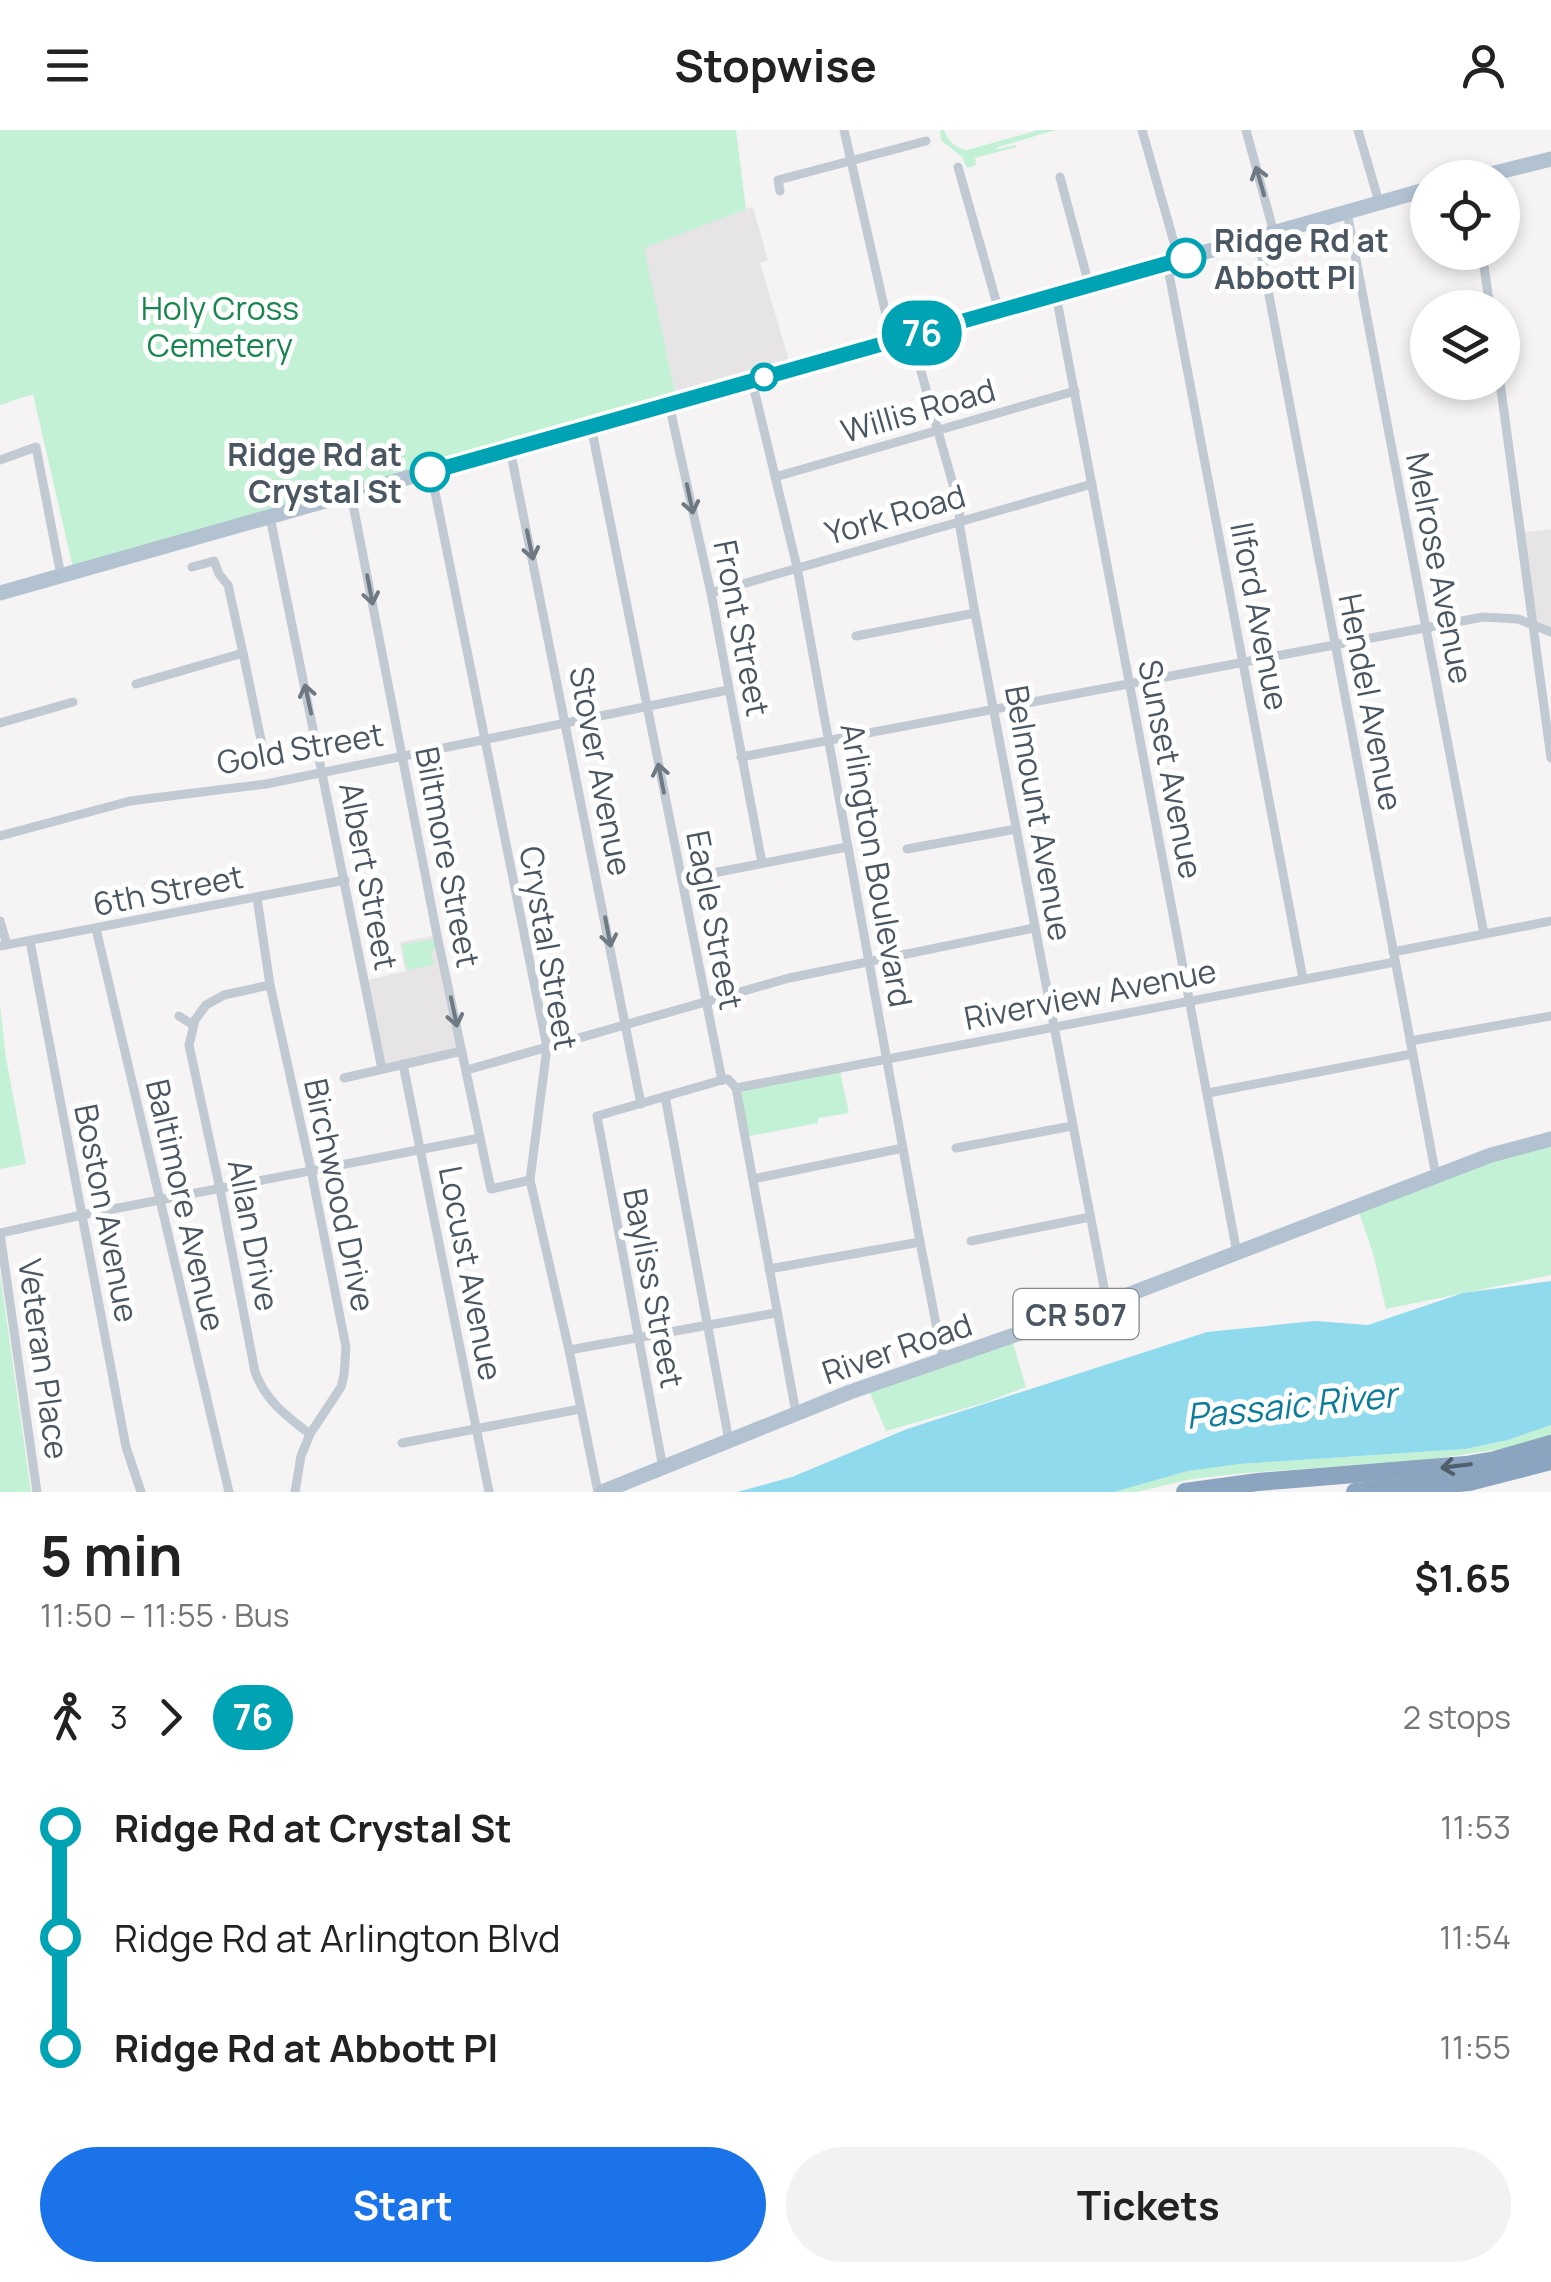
<!DOCTYPE html>
<meta charset="utf-8">
<style>
:root{--surface:#fff;--page:#f2f2f2;--text:#222;--muted:#767676;--accent:#1a73e8}
body{margin:0;font-family:Manrope,sans-serif;background:var(--page);color:var(--text);height:100vh;display:flex;flex-direction:column;font-size:38px;white-space:nowrap}
*{box-sizing:border-box;margin:0}
p{font-size:32px;color:var(--muted)}
.icon{flex:none;width:55px;height:55px;fill:none;stroke:currentColor;stroke-width:2;stroke-linecap:round;stroke-linejoin:round}
.map{position:relative;height:1362px;overflow:hidden}
.side{display:flex;flex-direction:column;background:var(--surface);flex:1}
.side>*{flex:none}
.badge{padding:0 20px;border-radius:32px;font-size:35px;line-height:65px}
.controls{position:absolute;left:1410px;top:30px;display:grid;gap:20px}
.controls a{display:grid;place-items:center;width:110px;height:110px;border-radius:50%;background:var(--surface);box-shadow:0 5px 15px #0003;font-size:50px}
.map>.badge{position:absolute;translate:-50% -50%;box-shadow:0 0 0 5px #fff}
.legs{display:flex;align-items:center;gap:15px;height:110px;padding:0 40px;font-size:32px}
.legs p{margin-inline-start:auto}
.overview{display:flex;align-items:center;justify-content:space-between;height:170px;padding:0 40px}
h1{font-size:55px;font-weight:700;line-height:75px}
.cta{display:flex;gap:20px;margin-top:auto;padding:20px 40px}
.cta a{flex:1;height:115px;border-radius:60px;background:var(--accent);color:#fff;font-size:40px;font-weight:700;line-height:115px;text-align:center}
.cta a+a{background:var(--page);color:var(--text)}
ul{padding:0 40px;list-style:none}
li{display:flex;align-items:center;gap:35px;height:110px;font-size:38px}
li i{display:grid;place-items:center;width:15px;height:100%;margin:0 12px;background:currentColor}
li i::after{content:'';width:25px;height:25px;margin:-12px;border:8px solid;border-radius:50%;background:var(--surface)}
li p{margin-inline-start:auto}
li:first-child i{background:linear-gradient(#0000 50%,currentColor 0)}
li:last-child i{background:linear-gradient(currentColor 50%,#0000 0)}
header{display:flex;justify-content:space-between;align-items:center;height:130px;padding:0 40px;background:var(--surface);font-size:45px;font-weight:700}
.map>svg:first-child{display:block}
.education{fill:#e6e4e5}
.green{fill:#c3f1d5}
.water{fill:#90daee}
.lines{fill:none;stroke-linecap:round;stroke-linejoin:round}
.minor{stroke:#c1cad2;stroke-width:9}
.primary{stroke:#b3c2d1;stroke-width:15}
.motorway{stroke:#8ba5c1;stroke-width:18}
.oneway{stroke:#6e7983}
.oneway2{stroke:#505e6b}
.line-1-casing{stroke:#fff;stroke-width:22}
.line-1{stroke:#00a3b4;stroke-width:15}
.stop-1-dot{fill:#fff;stroke:#00a3b4;stroke-width:5}
.labels{text-anchor:middle;dominant-baseline:central;stroke-width:10;stroke-linejoin:round;paint-order:stroke}
.shield{fill:#fff;stroke:#808990;stroke-width:2.5}
.shield-label{font-size:30px;font-weight:bold;fill:#4a5661}
.stop-label{font-size:32px;font-weight:bold;fill:#4a5661;stroke:#fff;text-anchor:start}
.park-label{font-size:32px;fill:#17864f;stroke:#fff}
.street-label{font-size:32px;fill:#4a5661;stroke:#fff}
.water-label{font-size:35px;font-style:italic;fill:#0c7c9b;stroke:#fff}
</style>
<header><svg class="icon" aria-label="menu" viewBox="0 0 24 24"><path d="M4 6h16M4 12h16M4 18h16"/></svg>Stopwise<svg class="icon" aria-label="person" viewBox="0 0 24 24"><circle cx="12" cy="8" r="4"/><path d="M4 21q1-7 8-7t8 7"/></svg></header>
<div class="map">
<svg width="1551" height="1362" viewBox="0 0 1551 1362">
<rect width="100%" height="100%" fill="#f5f3f3"/>
<!-- education -->
<g class="education">
<path d="M753 77 768 130 760 133 792 240 677 272 643 118 709 91Z"/>
<path d="M1551 399V502L1533 495 1520 403Z"/>
<path d="M437 805 462 921 382 939 365 851 405 841 400 812Z"/>
</g>
<!-- green -->
<g class="green">
<path d="M0 0H736L746 79 644 118 677 272 74 442 33 264 0 275Z"/>
<path d="M940 0H944C948 11 955 18 967 20L1039 0H1056L998 17 995 20 1016 15V17L975 28 976 35 967 38 962 27 941 10Z"/>
<path d="M433 809 436 820 431 821 434 835 407 840 402 815Z"/>
<path d="M0 875 6 928 26 1034 0 1039Z"/>
<path d="M839 937 849 983 818 988V993L745 1007 736 958Z"/>
<path d="M1551 1009V1145L1386 1179 1373 1123 1357 1077Z"/>
<path d="M0 1143 31 1362H0Z"/>
<path d="M1011 1207 1026 1257 987 1272 886 1301 867 1256Z"/>
<path d="M1551 1295V1305L1509 1318 1426 1330 1246 1343 1192 1349 1136 1362H1114L1188 1341 1240 1334 1465 1319 1508 1310Z"/>
</g>
<!-- water -->
<path class="water" d="M1551 1151V1295L1508 1310 1465 1319 1240 1334 1188 1341 1114 1362H737L792 1347 907 1299 1207 1202 1315 1191 1368 1195 1463 1163Z"/>
<g class="lines">
<!-- minor -->
<g class="minor">
<path d="M844 0 892 211"/>
<path d="M1142 0 1179 130"/>
<path d="M1246 0 1274 103"/>
<path d="M1358 0 1379 72"/>
<path d="M958 37 999 181"/>
<path d="M1060 47 1089 155"/>
<path d="M780 61 778 50 926 11"/>
<path d="M1347 82 1484 804"/>
<path d="M1258 107 1436 1046"/>
<path d="M1482 122 1490 178"/>
<path d="M1167 133 1303 849"/>
<path d="M1056 165 1237 1123"/>
<path d="M911 206 960 379 959 392 975 483 1107 1173"/>
<path d="M752 251 797 437 920 1112 943 1229"/>
<path d="M1500 252 1551 628"/>
<path d="M669 274 711 463 762 733"/>
<path d="M591 296 722 950"/>
<path d="M510 319 641 974"/>
<path d="M0 330 36 317 61 446"/>
<path d="M431 342 547 917 530 1050 569 1220 598 1362"/>
<path d="M775 347 1075 261"/>
<path d="M351 364 437 805 491 1059 530 1050"/>
<path d="M270 387 382 939"/>
<path d="M192 437 214 431 219 444 228 455 243 523"/>
<path d="M711 463 1092 354"/>
<path d="M856 506 975 483"/>
<path d="M136 554 243 523 266 634"/>
<path d="M0 593 73 572"/>
<path d="M741 627 1483 487 1518 489 1551 502"/>
<path d="M0 706 130 671 266 654 728 560"/>
<path d="M907 719 1016 699"/>
<path d="M682 749 847 717"/>
<path d="M257 768 270 855 311 1040 346 1217 344 1245 341 1257 310 1304 301 1326 295 1362"/>
<path d="M0 791 7 815"/>
<path d="M96 799 229 1362"/>
<path d="M30 811 126 1317 141 1362"/>
<path d="M0 816 345 750"/>
<path d="M1393 822 1551 791"/>
<path d="M270 855 224 865 206 875 195 890 189 915 220 1059 255 1242C266 1271 286 1286 310 1304"/>
<path d="M179 886 193 895"/>
<path d="M1410 911 1551 886"/>
<path d="M403 934 489 1362"/>
<path d="M467 940 789 848 1034 798"/>
<path d="M344 948 462 921"/>
<path d="M722 950 728 949 736 958 796 1283"/>
<path d="M736 958 1395 832"/>
<path d="M1208 963 1412 924"/>
<path d="M665 966 729 1311"/>
<path d="M956 1018 1072 996"/>
<path d="M753 1049 903 1018"/>
<path d="M971 1111 1090 1087"/>
<path d="M769 1139 920 1112"/>
<path d="M569 1220 776 1183"/>
<path d="M402 1313 580 1279"/>
<path d="M663 1338 597 986 722 950"/>
<path d="M37 1362 0 1103 82 1085 480 1008"/>
</g>
<!-- primary -->
<g class="primary">
<path d="M1474 48 1551 29"/>
<path d="M0 463 1428 59"/>
<path d="M602 1362 850 1262 1104 1174 1491 1025 1551 1009"/>
</g>
<!-- motorway -->
<g class="motorway">
<path d="M1185 1362 1258 1352 1466 1335 1495 1330 1551 1314"/>
<path d="M1355 1362 1469 1352 1551 1331"/>
</g>
</g>
<!-- one-way arrows -->
<defs><path id="oneway-shaft" d="M-6 0H5M1.5-3L5.5 0L1.5 3" fill="none" stroke-width="1.6" stroke-linecap="round" stroke-linejoin="round" transform="scale(2.5)"/></defs>
<g class="oneway">
<use href="#oneway-shaft" transform="translate(1260 51) rotate(-106)"/>
<use href="#oneway-shaft" transform="translate(690 369) rotate(78)"/>
<use href="#oneway-shaft" transform="translate(530 415) rotate(78)"/>
<use href="#oneway-shaft" transform="translate(370 460) rotate(79)"/>
<use href="#oneway-shaft" transform="translate(308 569) rotate(-102)"/>
<use href="#oneway-shaft" transform="translate(661 648) rotate(-101)"/>
<use href="#oneway-shaft" transform="translate(608 802) rotate(79)"/>
<use href="#oneway-shaft" transform="translate(454 882) rotate(78)"/>
</g>
<use class="oneway2" href="#oneway-shaft" transform="translate(1456 1336) rotate(173)"/>
<g class="lines">
<!-- line-1 casing -->
<g class="line-1-casing">
<path id="line-1" d="M430 342 1186 128"/>
</g>
<!-- line-1 -->
<use href="#line-1" class="line-1"/>
</g>
<!-- markers -->
<g class="stop-1-dot">
<circle cx="1186" cy="128" r="18"/>
<circle cx="764" cy="247" r="12"/>
<circle cx="430" cy="342" r="18"/>
</g>
<g class="labels">
<!-- shield labels -->
<rect class="shield" x="1013.5" y="1159" width="125" height="50" rx="8"/>
<g class="shield-label">
<text x="1076" y="1184">CR 507</text>
</g>
<!-- stop labels -->
<g class="stop-label">
<text x="1214" y="110">Ridge Rd at<tspan x="1214" dy="37">Abbott Pl</tspan></text>
<text x="402" y="324" text-anchor="end">Ridge Rd at<tspan x="402" dy="37">Crystal St</tspan></text>
</g>
<!-- park labels -->
<g class="park-label">
<text x="220" y="178">Holy Cross<tspan x="220" dy="37">Cemetery</tspan></text>
</g>
<!-- street labels -->
<g class="street-label">
<text transform="translate(918 280) rotate(-16)">Willis Road</text>
<text transform="translate(895 384) rotate(-16)">York Road</text>
<text transform="translate(1440 438) rotate(79)">Melrose Avenue</text>
<text transform="translate(1260 486) rotate(79)">Ilford Avenue</text>
<text transform="translate(742 498) rotate(79)">Front Street</text>
<text transform="translate(1371 572) rotate(79)">Hendel Avenue</text>
<text transform="translate(300 618) rotate(-10)">Gold Street</text>
<text transform="translate(1171 639) rotate(79)">Sunset Avenue</text>
<text transform="translate(601 641) rotate(79)">Stover Avenue</text>
<text transform="translate(1039 683) rotate(80)">Belmount Avenue</text>
<text transform="translate(448 727) rotate(79)">Biltmore Street</text>
<text transform="translate(877 735) rotate(80)">Arlington Boulevard</text>
<text transform="translate(369 746) rotate(79)">Albert Street</text>
<text transform="translate(168 760) rotate(-11)">6th Street</text>
<text transform="translate(715 790) rotate(79)">Eagle Street</text>
<text transform="translate(549 818) rotate(80)">Crystal Street</text>
<text transform="translate(1090 864) rotate(-11)">Riverview Avenue</text>
<text transform="translate(340 1065) rotate(78)">Birchwood Drive</text>
<text transform="translate(186 1075) rotate(77)">Baltimore Avenue</text>
<text transform="translate(107 1083) rotate(79)">Boston Avenue</text>
<text transform="translate(254 1105) rotate(79)">Allan Drive</text>
<text transform="translate(471 1143) rotate(79)">Locust Avenue</text>
<text transform="translate(654 1158) rotate(79)">Bayliss Street</text>
<text transform="translate(897 1218) rotate(-19)">River Road</text>
<text transform="translate(44 1229) rotate(82)">Veteran Place</text>
</g>
<!-- water labels -->
<g class="water-label">
<text transform="translate(1291 1275) rotate(-6)">Passaic River</text>
</g>
</g>
</svg>
<div class="controls">
<a><svg class="icon" aria-label="locate" viewBox="0 0 24 24"><circle cx="12" cy="12" r="6"/><path d="M12 2v4M12 18v4M2 12h4M18 12h4"/></svg></a>
<a><svg class="icon" aria-label="layers" viewBox="0 0 24 24"><path d="M12 4l9 5-9 5-9-5zM3 14l9 5 9-5"/></svg></a>
</div>
<b class="badge" style="left:922px;top:203px;background:#00a3b4;color:#fff">76</b>
</div>
<section class="side">
<div class="overview"><div><h1>5 min</h1><p>11:50 – 11:55 · Bus</p></div><b>$1.65</b></div>
<div class="legs"><svg class="icon" aria-label="walk" viewBox="0 0 24 24"><circle cx="13" cy="4" r="2"/><path d="M13 8l-2 6 4 7M11 14l-3 7M7 12l3-4h3l4 4"/></svg>3<svg class="icon" aria-label="forward" viewBox="0 0 24 24"><path d="M9 5l7 7-7 7"/></svg><b class="badge" style="background:#00a3b4;color:#fff">76</b><p>2 stops</p></div>
<ul>
<li><i style="color:#00a3b4"></i><b>Ridge Rd at Crystal St</b><p>11:53</p></li>
<li><i style="color:#00a3b4"></i><span>Ridge Rd at Arlington Blvd</span><p>11:54</p></li>
<li><i style="color:#00a3b4"></i><b>Ridge Rd at Abbott Pl</b><p>11:55</p></li>
</ul>
<div class="cta"><a>Start</a><a>Tickets</a></div>
</section>
